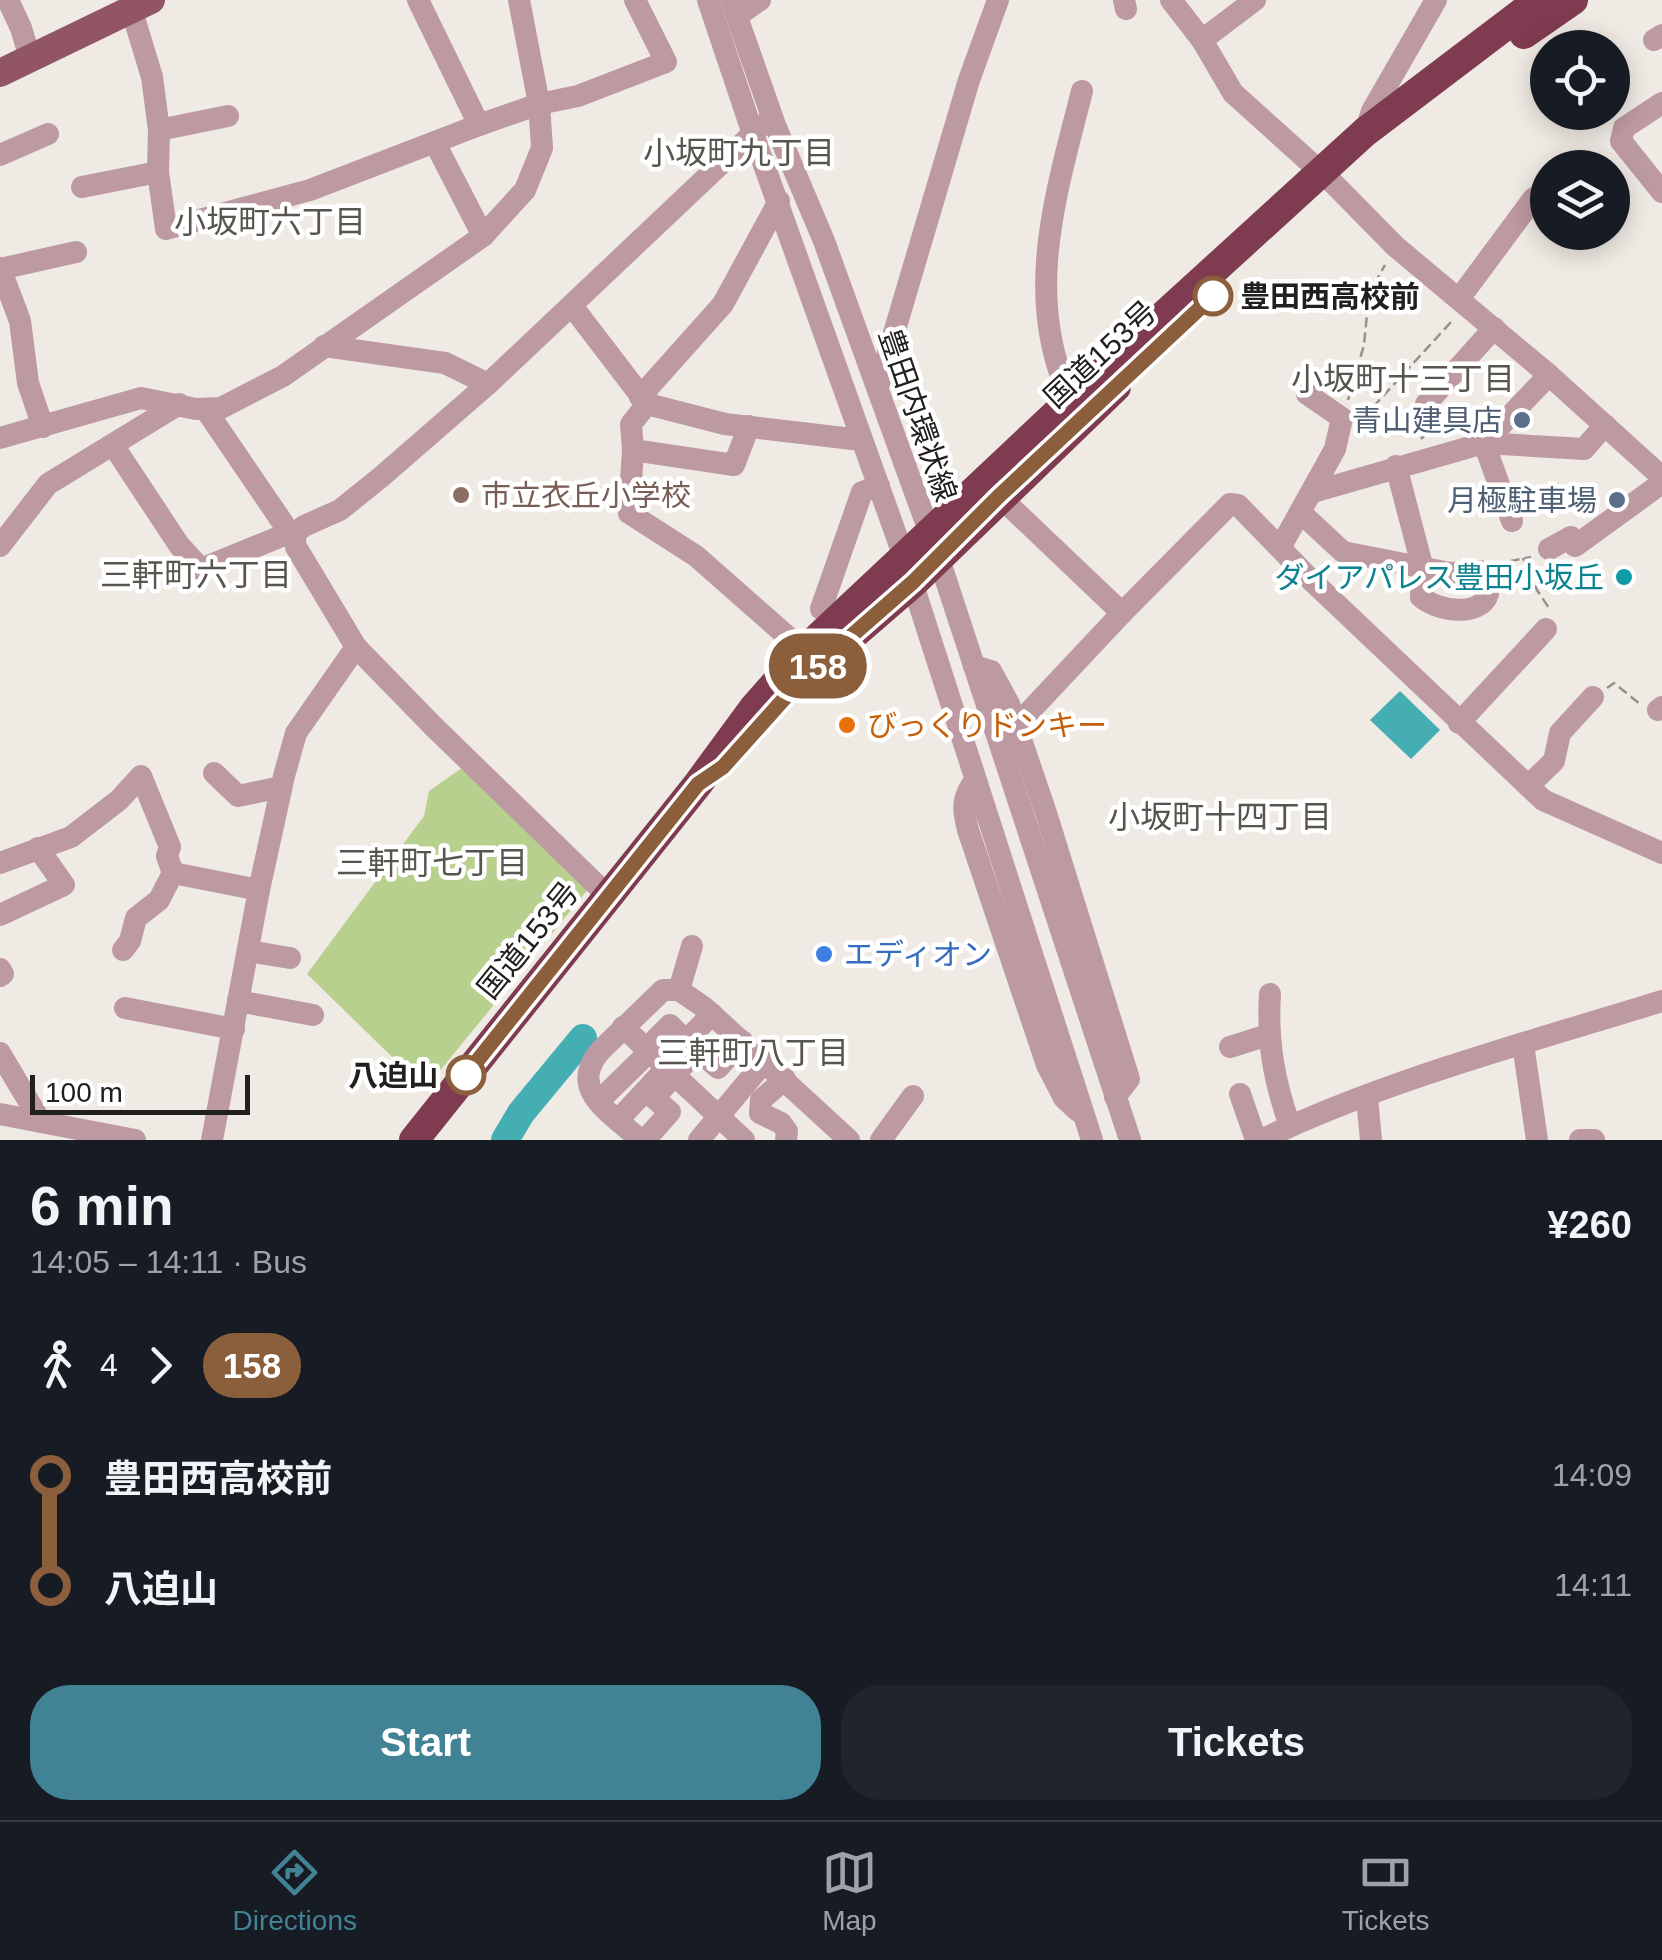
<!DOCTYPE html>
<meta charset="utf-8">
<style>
:root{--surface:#171b24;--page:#20242c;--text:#f1f3f6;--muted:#9ea1a6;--line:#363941;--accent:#418394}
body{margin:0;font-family:Arial,"Noto Sans JP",sans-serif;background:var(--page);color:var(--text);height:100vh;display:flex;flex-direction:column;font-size:38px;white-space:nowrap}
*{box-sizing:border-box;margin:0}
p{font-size:32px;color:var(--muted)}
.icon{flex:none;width:55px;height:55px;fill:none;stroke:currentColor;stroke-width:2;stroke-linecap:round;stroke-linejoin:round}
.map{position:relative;height:1140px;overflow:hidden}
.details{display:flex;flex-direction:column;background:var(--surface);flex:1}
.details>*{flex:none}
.badge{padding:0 20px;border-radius:32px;font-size:35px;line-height:65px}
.controls{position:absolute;left:1530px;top:30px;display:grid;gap:20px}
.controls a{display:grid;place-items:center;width:100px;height:100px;border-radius:50%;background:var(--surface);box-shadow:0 5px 25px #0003;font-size:50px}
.scale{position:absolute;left:30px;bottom:25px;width:220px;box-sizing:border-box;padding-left:10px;border:5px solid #22201e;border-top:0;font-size:28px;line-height:35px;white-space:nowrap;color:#22201e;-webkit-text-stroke:8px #fff;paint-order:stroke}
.map>.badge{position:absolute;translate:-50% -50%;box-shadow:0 0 0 5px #fff}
.legs{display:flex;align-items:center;gap:15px;height:110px;padding:0 30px;font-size:32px}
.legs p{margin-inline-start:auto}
.head{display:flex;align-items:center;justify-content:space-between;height:170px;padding:0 30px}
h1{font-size:55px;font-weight:700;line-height:75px}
.cta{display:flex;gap:20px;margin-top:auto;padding:20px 30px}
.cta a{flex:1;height:115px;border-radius:40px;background:var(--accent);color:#fff;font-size:40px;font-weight:700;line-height:115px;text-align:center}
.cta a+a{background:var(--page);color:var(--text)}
ul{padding:0 30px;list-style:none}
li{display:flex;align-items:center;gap:35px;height:110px;font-size:38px}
li i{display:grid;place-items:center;width:15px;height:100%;margin:0 12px;background:currentColor}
li i::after{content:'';width:25px;height:25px;margin:-12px;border:8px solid;border-radius:50%;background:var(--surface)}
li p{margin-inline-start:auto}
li:first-child i{background:linear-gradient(#0000 50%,currentColor 0)}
li:last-child i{background:linear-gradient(currentColor 50%,#0000 0)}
.menu{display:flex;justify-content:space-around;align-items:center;height:140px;border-top:2px solid var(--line);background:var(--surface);font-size:28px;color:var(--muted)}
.menu a{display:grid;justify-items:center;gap:5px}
.menu .on{color:var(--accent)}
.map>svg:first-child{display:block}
.green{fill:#b8d08e}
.water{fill:#44aeb2}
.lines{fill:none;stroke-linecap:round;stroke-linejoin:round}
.river{stroke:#44aeb2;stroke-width:28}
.path{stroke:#95918c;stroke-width:2.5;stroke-dasharray:10 5;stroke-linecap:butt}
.minor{stroke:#bd99a2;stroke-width:22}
.major{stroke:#915565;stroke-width:28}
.highway{stroke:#7f3b50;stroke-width:30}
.line-1-casing{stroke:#fff;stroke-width:22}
.line-1{stroke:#8b5e3c;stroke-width:15}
.stop-1-dot{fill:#fff;stroke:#8b5e3c;stroke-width:5}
.service-dot{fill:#5c6f8a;stroke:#fff;stroke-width:4}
.education-dot{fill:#8d6e63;stroke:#fff;stroke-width:4}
.culture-dot{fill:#0f9aa8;stroke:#fff;stroke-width:4}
.food-dot{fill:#e8710a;stroke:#fff;stroke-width:4}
.shop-dot{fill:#3f7fe0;stroke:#fff;stroke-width:4}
.labels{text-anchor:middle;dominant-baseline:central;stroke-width:9;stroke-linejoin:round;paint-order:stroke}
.stop-label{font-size:30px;font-weight:bold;fill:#22201e;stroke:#fff;text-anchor:start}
.street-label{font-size:30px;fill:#22201e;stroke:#fff}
.service-label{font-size:30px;fill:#4e5e75;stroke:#fff;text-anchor:end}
.education-label{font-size:30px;fill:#785e54;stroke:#fff;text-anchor:start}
.culture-label{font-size:30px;fill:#0d838f;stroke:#fff;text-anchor:end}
.food-label{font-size:30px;fill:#c56008;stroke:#fff;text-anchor:start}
.shop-label{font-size:30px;fill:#366cbe;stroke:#fff;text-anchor:start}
.neighbourhood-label{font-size:32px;fill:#58554e;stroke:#fff}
</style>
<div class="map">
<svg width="1662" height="1140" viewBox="0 0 1662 1140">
<rect width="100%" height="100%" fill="#efeae3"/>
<!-- green -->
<path class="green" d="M462 768 590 887 425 1089 307 974 424 816 429 791Z"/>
<!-- water -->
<path class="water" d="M1400 691 1440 730 1411 759 1370 720Z"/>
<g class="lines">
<!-- river -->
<path class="river" d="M505 1140 521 1113 583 1038"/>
<!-- path -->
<g class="path">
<path d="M1348 400 1364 345 1369 293 1385 265"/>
<path d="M1363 418 1452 321"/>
<path d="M1421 439 1440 420 1437 417"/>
<path d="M1523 558 1537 590 1551 611"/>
<path d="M1495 564 1531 557"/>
<path d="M1607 688 1614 683 1640 704"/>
</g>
<!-- minor -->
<g class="minor">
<path d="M8 0 21 28 30 58"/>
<path d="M418 0 479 125 539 104 578 96 666 62 635 0"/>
<path d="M708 0 753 134 904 557 1092 1140"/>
<path d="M731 0 775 125 824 241 938 556 1130 1140"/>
<path d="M1124 0 1126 9"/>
<path d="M1171 0 1202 40 1233 93 1334 184 1395 246 1549 375 1662 477"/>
<path d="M131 8 152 77 159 130 158 172 166 229 310 190 479 125"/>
<path d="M737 16 760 0"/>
<path d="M1202 40 1255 0"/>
<path d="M1654 40 1662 35"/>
<path d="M1662 103 1624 128 1621 141 1662 192"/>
<path d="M159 130 228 116"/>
<path d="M1365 132 1372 111 1436 0"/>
<path d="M435 143 483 236"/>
<path d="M0 155 48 134"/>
<path d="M82 187 158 172"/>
<path d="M0 268 20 321 28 383 43 427"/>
<path d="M0 269 76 252"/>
<path d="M1459 299 1533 199 1548 189"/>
<path d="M572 306 647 404 725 424 861 440"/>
<path d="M324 346 445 363 488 384"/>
<path d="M878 387 969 80 998 0"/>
<path d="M640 397 723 304 779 201"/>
<path d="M1071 400C1022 298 1056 194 1082 91"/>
<path d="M647 404 631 424 633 450 734 465 749 426"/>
<path d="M1426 404 1494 328"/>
<path d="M206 410 287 529 294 534 296 547 356 647 433 726 608 896"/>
<path d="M0 438 141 398 196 409 221 408 283 376 483 236 525 190 542 148 539 104 519 0"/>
<path d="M1484 443 1549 375"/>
<path d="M1484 443 1512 521"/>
<path d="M113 445 179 545 201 569 284 535 294 534 304 526 340 510 381 477 488 384 762 125"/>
<path d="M633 450 629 513 696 556 804 651"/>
<path d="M1313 492 1484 443 1584 449 1605 425"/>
<path d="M999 496 1122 613 1230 504 1238 505 1311 580 1543 800 1662 853"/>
<path d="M1300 512 1343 552 1450 573 1480 571 1488 594C1480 618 1437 611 1421 597L1423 569 1396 466"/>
<path d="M0 546 48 484 179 404"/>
<path d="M1280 548 1335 449 1342 418 1307 394"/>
<path d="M1549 549 1571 537 1575 546 1662 483"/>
<path d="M821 609 862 492 879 486"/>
<path d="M974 666 991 671 1009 704 1046 813 1129 1079 1115 1097"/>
<path d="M1658 710 1662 707"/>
<path d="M1459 723 1546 629"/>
<path d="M1015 727 1122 613"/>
<path d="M214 773 238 796 281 787"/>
<path d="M976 785 971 786C961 802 964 813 968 830L1047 1065 1064 1098 1078 1111"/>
<path d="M1528 786 1554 761 1560 733 1593 697"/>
<path d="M0 863 71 837 119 800 141 776 170 847 167 856 173 873 159 900 136 918 130 941 123 950"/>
<path d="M173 873 259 890"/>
<path d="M0 915 64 885 38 848"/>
<path d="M248 951 290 958"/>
<path d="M0 969 3 974 0 976"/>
<path d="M679 990 692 946"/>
<path d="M1270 994C1267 1042 1274 1081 1290 1126"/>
<path d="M238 1001 313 1015"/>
<path d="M125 1008 234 1029"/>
<path d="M623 1027 744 1140"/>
<path d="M1523 1044 1537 1140"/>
<path d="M1230 1047 1268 1035"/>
<path d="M646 1049 670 1025 686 1041 712 1014"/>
<path d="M0 1053 41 1122"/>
<path d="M785 1079 761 1100 760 1113 781 1123 787 1131 786 1140"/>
<path d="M1240 1094 1256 1140"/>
<path d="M1367 1098 1371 1140"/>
<path d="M599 1101 649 1052"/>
<path d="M0 1114 135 1140"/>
<path d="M618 1120 660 1075"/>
<path d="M212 1140 259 890 284 776 296 733 356 647"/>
<path d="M640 1140C612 1113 567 1091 600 1051L663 990H679L705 1008 849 1140"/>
<path d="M645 1140 670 1112 654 1098 697 1050 718 1068 742 1041"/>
<path d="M699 1140 764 1062"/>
<path d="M881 1140 913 1096"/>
<path d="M1261 1140C1385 1080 1530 1042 1662 1001"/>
<path d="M1580 1140H1594"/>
</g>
<!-- major -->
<path class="major" d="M0 73 151 0"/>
<!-- highway -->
<g class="highway">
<path d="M1524 34 1573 0"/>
<path d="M809 673 913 583 1116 387"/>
<path d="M414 1140 698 784 753 709 804 651 1071 400 1365 132 1539 0"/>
</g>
</g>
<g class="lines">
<!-- line-1 casing -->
<g class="line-1-casing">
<path id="line-1" d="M466 1075 698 784 723 767 801 680 913 582 999 496 1213 296"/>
</g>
<!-- line-1 -->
<use href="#line-1" class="line-1"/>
</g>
<!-- markers -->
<g class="stop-1-dot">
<circle cx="1213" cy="296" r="18"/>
<circle cx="466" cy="1075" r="18"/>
</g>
<g class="service-dot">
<circle cx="1522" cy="420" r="10"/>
<circle cx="1617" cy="500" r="10"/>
</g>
<circle class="education-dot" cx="461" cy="495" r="10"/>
<circle class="culture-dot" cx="1624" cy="577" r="10"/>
<circle class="food-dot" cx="847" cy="725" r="10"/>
<circle class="shop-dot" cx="824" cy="954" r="10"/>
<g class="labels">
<!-- stop labels -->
<g class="stop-label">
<text x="1240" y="296">豊田西高校前</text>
<text x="438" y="1075" text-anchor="end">八迫山</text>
</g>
<!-- street labels -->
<g class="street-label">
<text transform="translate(1100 354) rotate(-43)">国道153号</text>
<text transform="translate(918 415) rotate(71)">豊田内環状線</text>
<text transform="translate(528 940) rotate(-51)">国道153号</text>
</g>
<!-- service labels -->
<g class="service-label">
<text x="1502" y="420">青山建具店</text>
<text x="1597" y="500">月極駐車場</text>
</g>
<!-- education labels -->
<g class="education-label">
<text x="481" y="495">市立衣丘小学校</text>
</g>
<!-- culture labels -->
<g class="culture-label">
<text x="1604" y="577">ダイアパレス豊田小坂丘</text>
</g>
<!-- food labels -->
<g class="food-label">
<text x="867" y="725">びっくりドンキー</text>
</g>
<!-- shop labels -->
<g class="shop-label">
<text x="844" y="954">エディオン</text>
</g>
<!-- neighbourhood labels -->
<g class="neighbourhood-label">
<text x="739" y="153">小坂町九丁目</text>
<text x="270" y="222">小坂町六丁目</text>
<text x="1403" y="379">小坂町十三丁目</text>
<text x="196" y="575">三軒町六丁目</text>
<text x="1220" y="817">小坂町十四丁目</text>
<text x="432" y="863">三軒町七丁目</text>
<text x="753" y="1053">三軒町八丁目</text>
</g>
</g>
</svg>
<div class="controls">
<a><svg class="icon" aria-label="locate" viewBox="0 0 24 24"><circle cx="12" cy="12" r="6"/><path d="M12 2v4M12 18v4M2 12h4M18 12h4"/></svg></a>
<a><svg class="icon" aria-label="layers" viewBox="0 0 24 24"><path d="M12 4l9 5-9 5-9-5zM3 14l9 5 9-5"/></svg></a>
</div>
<div class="scale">100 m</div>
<b class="badge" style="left:818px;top:666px;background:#8b5e3c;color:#fff">158</b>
</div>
<section class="details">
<div class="head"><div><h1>6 min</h1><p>14:05 – 14:11 · Bus</p></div><b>¥260</b></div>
<div class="legs"><svg class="icon" aria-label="walk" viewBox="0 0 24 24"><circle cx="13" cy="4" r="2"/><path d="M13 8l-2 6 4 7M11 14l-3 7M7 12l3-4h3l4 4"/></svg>4<svg class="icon" aria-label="forward" viewBox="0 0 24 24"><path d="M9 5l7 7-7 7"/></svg><b class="badge" style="background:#8b5e3c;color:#fff">158</b></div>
<ul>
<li><i style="color:#8b5e3c"></i><b>豊田西高校前</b><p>14:09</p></li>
<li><i style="color:#8b5e3c"></i><b>八迫山</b><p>14:11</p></li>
</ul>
<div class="cta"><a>Start</a><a>Tickets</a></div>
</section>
<nav class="menu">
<a class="on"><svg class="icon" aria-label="directions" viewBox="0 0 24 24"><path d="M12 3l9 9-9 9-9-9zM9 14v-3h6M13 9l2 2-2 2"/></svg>Directions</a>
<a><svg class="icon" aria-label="map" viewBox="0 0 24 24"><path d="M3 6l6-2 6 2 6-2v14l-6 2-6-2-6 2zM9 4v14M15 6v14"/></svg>Map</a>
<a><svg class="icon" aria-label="tickets" viewBox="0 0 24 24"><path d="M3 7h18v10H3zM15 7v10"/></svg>Tickets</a>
</nav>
